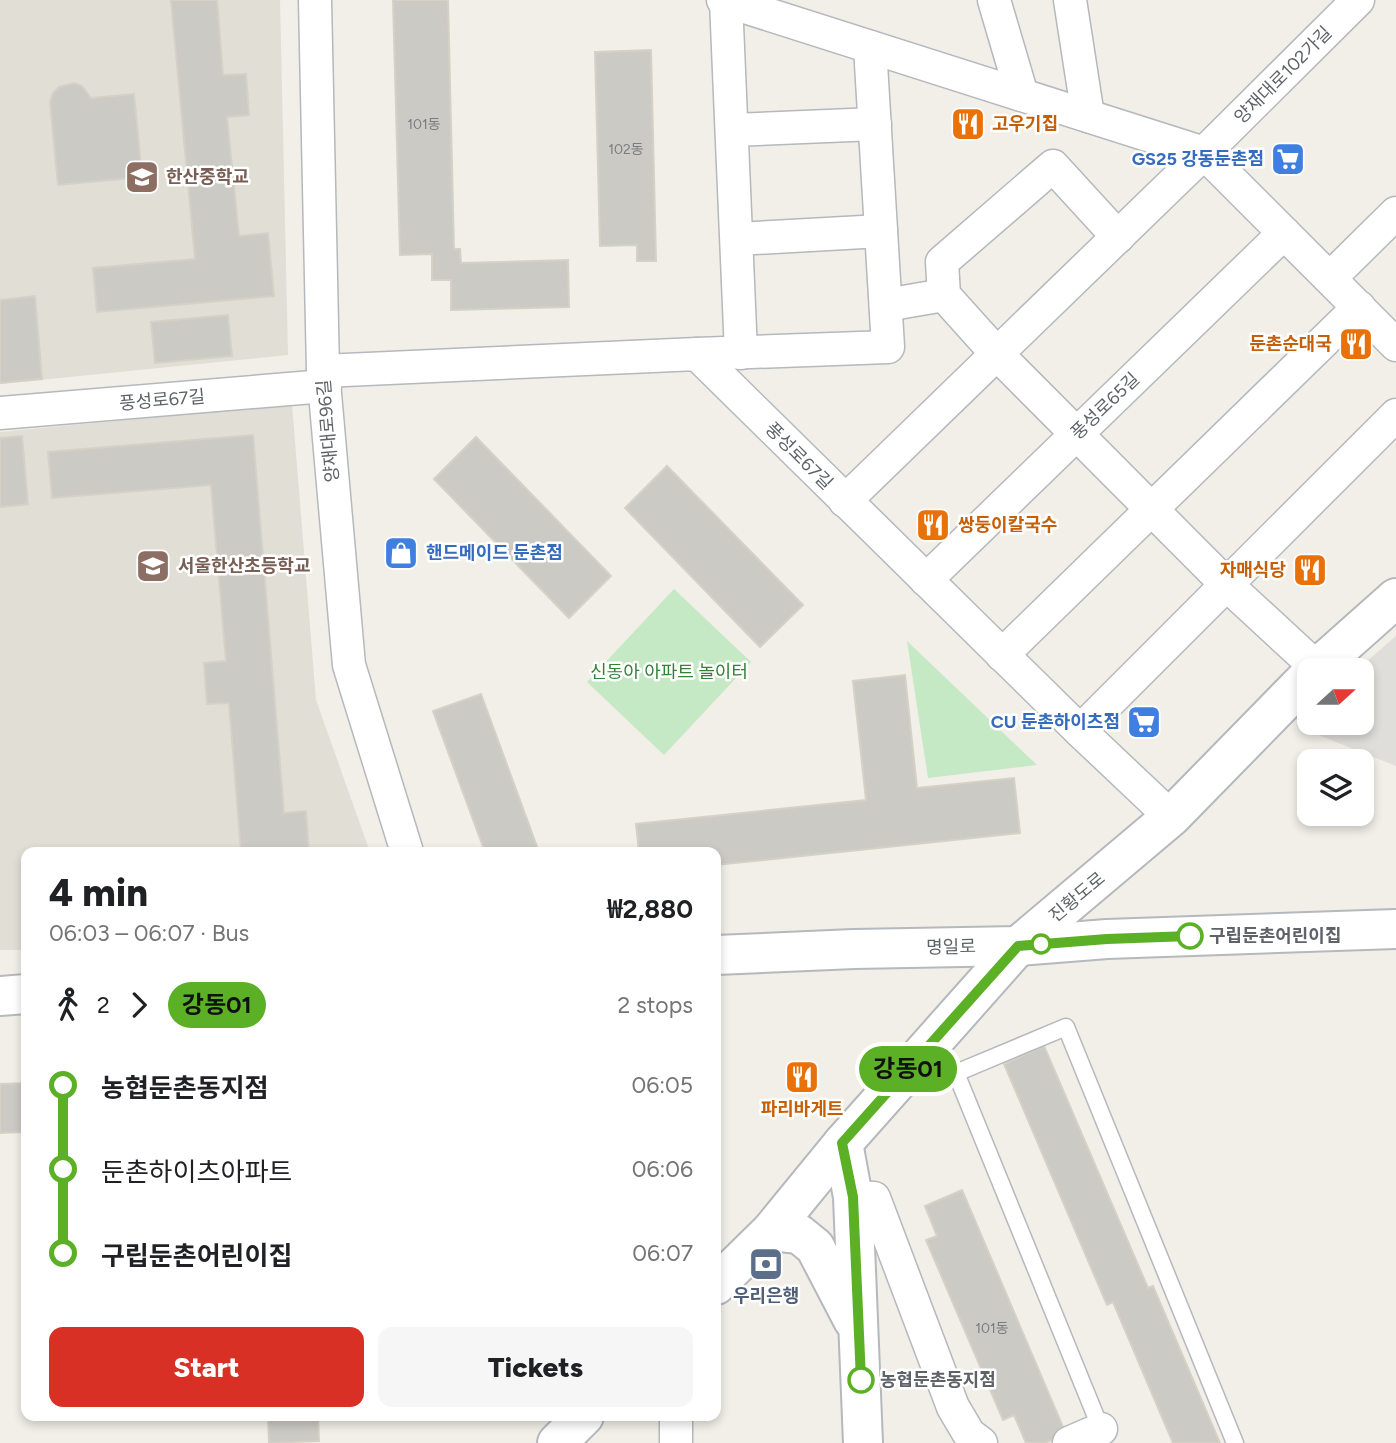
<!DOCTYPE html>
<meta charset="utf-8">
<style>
:root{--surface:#fff;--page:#f6f6f6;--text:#202124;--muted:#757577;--accent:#d93025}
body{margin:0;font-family:Figtree,"Noto Sans KR",sans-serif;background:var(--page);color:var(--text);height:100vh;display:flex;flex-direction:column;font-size:26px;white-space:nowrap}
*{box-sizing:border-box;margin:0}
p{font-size:23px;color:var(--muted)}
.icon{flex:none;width:38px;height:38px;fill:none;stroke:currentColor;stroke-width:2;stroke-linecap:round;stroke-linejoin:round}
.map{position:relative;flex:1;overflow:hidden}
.drawer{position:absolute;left:21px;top:847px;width:700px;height:574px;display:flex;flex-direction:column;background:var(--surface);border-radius:14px;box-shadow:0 4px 10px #0003}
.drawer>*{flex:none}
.badge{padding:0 14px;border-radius:23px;font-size:24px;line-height:46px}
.needle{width:46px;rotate:69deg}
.tools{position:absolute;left:1297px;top:658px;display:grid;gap:14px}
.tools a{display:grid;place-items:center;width:77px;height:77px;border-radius:14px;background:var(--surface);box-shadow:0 4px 10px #0003;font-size:35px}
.map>.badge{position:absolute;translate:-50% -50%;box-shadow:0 0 0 4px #fff}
.legs{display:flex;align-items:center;gap:10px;height:77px;padding:0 28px;font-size:23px}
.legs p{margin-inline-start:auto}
.summary{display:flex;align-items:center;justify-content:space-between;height:119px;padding:0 28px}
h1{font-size:38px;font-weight:800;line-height:52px}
.primary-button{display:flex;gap:14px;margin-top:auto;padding:14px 28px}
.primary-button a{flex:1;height:80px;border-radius:14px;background:var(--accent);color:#fff;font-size:28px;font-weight:800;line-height:80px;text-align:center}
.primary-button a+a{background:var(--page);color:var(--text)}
ul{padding:0 28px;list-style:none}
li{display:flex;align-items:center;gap:24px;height:84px;font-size:26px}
li i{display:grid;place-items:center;width:10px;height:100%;margin:0 9px;background:currentColor}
li i::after{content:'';width:18px;height:18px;margin:-9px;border:5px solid;border-radius:50%;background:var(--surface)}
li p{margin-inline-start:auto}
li:first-child i{background:linear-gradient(#0000 50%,currentColor 0)}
li:last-child i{background:linear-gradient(currentColor 50%,#0000 0)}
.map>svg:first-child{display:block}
.industrial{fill:#e0deda}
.education{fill:#e1ded6}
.green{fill:#c5e8c5}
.building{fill:#cccac5;stroke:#d6d1c6;stroke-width:2}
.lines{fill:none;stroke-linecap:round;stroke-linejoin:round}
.service-casing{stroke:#b5b8bc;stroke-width:19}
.minor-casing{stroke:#b5b8bc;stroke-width:35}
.tertiary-casing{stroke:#b5b8bc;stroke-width:42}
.service{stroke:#fff;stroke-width:16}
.minor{stroke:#fff;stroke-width:32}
.tertiary{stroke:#fff;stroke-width:38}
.line-1-casing{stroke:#fff;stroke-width:16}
.line-1{stroke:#5bb025;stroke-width:10}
.stop-1-dot{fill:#fff;stroke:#5bb025;stroke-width:3.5}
.labels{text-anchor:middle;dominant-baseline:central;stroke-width:5;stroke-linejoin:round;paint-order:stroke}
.number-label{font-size:14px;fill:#7a7d7f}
.street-label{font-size:18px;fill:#5f6368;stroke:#fff}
.food-label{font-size:18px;font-weight:bold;fill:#c56008;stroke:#fff;text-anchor:start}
.shop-label{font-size:18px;font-weight:bold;fill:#366cbe;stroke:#fff;text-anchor:end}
.education-label{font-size:18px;font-weight:bold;fill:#785e54;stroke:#fff;text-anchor:start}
.park-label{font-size:18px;fill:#348238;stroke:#fff}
.stop-label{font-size:18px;font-weight:bold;fill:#5f6368;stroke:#fff;text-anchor:start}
.service-label{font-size:18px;font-weight:bold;fill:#4e5e75;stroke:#fff}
</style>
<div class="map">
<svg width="1396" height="1443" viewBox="0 0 1396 1443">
<rect width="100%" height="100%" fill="#f1efe8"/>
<!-- industrial -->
<path class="industrial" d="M1396 636V766L1296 726 1309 714V723H1362V670H1357Z"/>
<!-- education -->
<g class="education">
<path d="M0 0H280L288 355 0 384Z"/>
<path d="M292 404 316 700 370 852H26V950H0V432Z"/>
</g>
<!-- green -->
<g class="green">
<path d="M674 589 751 662 664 755 587 682Z"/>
<path d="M907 641 1037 765 928 778Z"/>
</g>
<!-- building -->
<g class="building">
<path d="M171 0H217L223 75 246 74 249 115 227 117 239 236 268 233 274 296 97 312 93 268 195 259Z"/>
<path d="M393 0H448L454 249H460L461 263 568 260 569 307 451 310V280H432V254L400 255Z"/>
<path d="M651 50 656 261H637V245L600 246 595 52Z"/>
<path d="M74 83 82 86 91 98 134 94 142 177 58 185 50 102 53 93 59 87Z"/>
<path d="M35 296 42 379 0 383V300Z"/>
<path d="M228 315 232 356 155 363 151 322Z"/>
<path d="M253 435 284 813 306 811 309 852H241L229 703 207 704 204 663 226 661 211 485 52 498 48 452Z"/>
<path d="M22 436 28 504 0 507V438Z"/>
<path d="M476 437 611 576 569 618 434 479Z"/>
<path d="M667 466 803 605 760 647 625 508Z"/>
<path d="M905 675 917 788 1014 778 1020 833 716 865V852H639L636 824 866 800 853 681Z"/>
<path d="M481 694 539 852H485L433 711Z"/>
<path d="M1044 1046 1148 1288 1153 1286 1220 1443H1173L1113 1302 1107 1305 1004 1064Z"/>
<path d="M26 1083V1132L0 1133V1084Z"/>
<path d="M962 1190 1066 1434 1045 1443H1026L1014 1415 1003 1420 926 1240 937 1236 925 1206Z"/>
<path d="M268 1416H318L319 1441 269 1443Z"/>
</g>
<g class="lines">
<!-- service casing -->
<g class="service-casing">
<path id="service" d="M1103 1434 956 1073 1066 1027 1235 1443"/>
</g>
<!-- minor casing -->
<g class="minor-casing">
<g id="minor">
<path d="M315 0 323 371 349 665 407 852"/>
<path d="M723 0 1204 153 1396 345"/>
<path d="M994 0 1022 95"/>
<path d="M1070 0 1088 116"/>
<path d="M726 1 741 353"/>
<path d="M732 130 875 124"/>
<path d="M1118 237 1053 166 942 262 944 295 997 354 1226 584 1317 668"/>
<path d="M737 239 881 231"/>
<path d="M1330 278 1396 213"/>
<path d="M886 305 944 295"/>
<path d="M697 354 888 347 870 47"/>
<path d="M323 371 697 354 1080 731 1171 817"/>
<path d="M0 413 325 386"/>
<path d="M845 501 1204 153 1358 0"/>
<path d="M926 580 1284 233"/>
<path d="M1002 655 1359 307"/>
<path d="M1080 731 1396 415"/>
<path d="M853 1197 874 1198 953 1407 969 1434 981 1443"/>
<path d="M676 1443V1416"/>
<path d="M1069 1443 1101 1429"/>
</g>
</g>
<!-- tertiary casing -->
<g class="tertiary-casing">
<g id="tertiary">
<path d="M1315 670 1396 598"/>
<path d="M716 955 854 949 1018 946 1107 939 1396 929"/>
<path d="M0 996 26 994"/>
<path d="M843 1143 853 1197 863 1443"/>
<path d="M771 1231 799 1234 815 1247 853 1320"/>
<path d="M716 1285 771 1231 843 1143 1018 946 1171 817 1309 676"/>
<path d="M557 1443 584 1416"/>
</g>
</g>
<!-- service -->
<use href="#service" class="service"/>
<!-- minor -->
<use href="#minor" class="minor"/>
<!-- tertiary -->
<use href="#tertiary" class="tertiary"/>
</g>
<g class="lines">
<!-- line-1 casing -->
<g class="line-1-casing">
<path id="line-1" d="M861 1380 853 1197 842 1143 1018 946 1107 939 1190 936"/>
</g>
<!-- line-1 -->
<use href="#line-1" class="line-1"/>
</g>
<!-- icons -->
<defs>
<g id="restaurant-square" transform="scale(1.75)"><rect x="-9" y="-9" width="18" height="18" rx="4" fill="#e8710a" stroke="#fff"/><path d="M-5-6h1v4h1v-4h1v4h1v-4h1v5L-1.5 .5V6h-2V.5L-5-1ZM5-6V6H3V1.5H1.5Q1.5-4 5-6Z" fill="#fff"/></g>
<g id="supermarket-square" transform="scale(1.75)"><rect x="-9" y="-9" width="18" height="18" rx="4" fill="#3f7fe0" stroke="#fff"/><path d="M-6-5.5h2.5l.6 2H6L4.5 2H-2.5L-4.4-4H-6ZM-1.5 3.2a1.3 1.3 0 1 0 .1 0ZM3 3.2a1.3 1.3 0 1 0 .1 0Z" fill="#fff"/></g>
<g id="school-square" transform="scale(1.75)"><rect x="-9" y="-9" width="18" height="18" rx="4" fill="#8d6e63" stroke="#fff"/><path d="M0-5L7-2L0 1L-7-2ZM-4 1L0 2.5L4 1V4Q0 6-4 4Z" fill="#fff"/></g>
<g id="shop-square" transform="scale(1.75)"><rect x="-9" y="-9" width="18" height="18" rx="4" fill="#3f7fe0" stroke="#fff"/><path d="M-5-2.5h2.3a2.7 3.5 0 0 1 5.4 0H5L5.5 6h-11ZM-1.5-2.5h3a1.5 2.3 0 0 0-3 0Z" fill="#fff"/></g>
<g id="bank-square" transform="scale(1.75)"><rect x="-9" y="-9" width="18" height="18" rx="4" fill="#5c6f8a" stroke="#fff"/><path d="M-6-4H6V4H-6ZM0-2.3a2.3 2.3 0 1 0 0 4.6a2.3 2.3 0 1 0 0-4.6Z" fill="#fff"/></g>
</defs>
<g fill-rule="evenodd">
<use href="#restaurant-square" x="968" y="124"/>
<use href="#supermarket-square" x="1288" y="159"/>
<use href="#school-square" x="142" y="177"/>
<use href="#restaurant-square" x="1356" y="344"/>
<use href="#restaurant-square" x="933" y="525"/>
<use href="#shop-square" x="401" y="553"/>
<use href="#school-square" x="153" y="566"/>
<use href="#restaurant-square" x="1310" y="570"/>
<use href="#supermarket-square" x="1144" y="722"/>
<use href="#restaurant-square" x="802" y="1077"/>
<use href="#bank-square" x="766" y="1264"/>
</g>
<!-- markers -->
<g class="stop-1-dot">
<circle cx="1190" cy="936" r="12"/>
<circle cx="1041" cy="944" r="9"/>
<circle cx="861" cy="1380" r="12"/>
</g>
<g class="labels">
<!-- number labels -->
<g class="number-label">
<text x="424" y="124">101동</text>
<text x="626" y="149">102동</text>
<text x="992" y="1328">101동</text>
</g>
<!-- street labels -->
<g class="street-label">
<text transform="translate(1283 75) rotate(-45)">양재대로102가길</text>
<text transform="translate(162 400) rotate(-5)">풍성로67길</text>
<text transform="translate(1105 406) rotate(-44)">풍성로65길</text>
<text transform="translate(328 431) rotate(-95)">양재대로96길</text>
<text transform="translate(799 456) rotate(45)">풍성로67길</text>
<text transform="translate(1077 897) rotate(-40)">진황도로</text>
<text transform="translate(951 947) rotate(-1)">명일로</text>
</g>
<!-- food labels -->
<g class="food-label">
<text x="992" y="124">고우기집</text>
<text x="1332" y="344" text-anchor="end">둔촌순대국</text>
<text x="958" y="525">쌍둥이칼국수</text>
<text x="1286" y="570" text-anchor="end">자매식당</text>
<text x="802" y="1109" text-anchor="middle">파리바게트</text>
</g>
<!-- shop labels -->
<g class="shop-label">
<text x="1264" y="159">GS25 강동둔촌점</text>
<text x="426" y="553" text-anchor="start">핸드메이드 둔촌점</text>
<text x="1120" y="722">CU 둔촌하이츠점</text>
</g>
<!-- education labels -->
<g class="education-label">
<text x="166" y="177">한산중학교</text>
<text x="178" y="566">서울한산초등학교</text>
</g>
<!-- park labels -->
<g class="park-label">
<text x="669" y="672">신동아 아파트 놀이터</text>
</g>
<!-- stop labels -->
<g class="stop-label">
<text x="1209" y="936">구립둔촌어린이집</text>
<text x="880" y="1380">농협둔촌동지점</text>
</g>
<!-- service labels -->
<g class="service-label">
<text x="766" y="1296">우리은행</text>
</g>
</g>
</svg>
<div class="tools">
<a><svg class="needle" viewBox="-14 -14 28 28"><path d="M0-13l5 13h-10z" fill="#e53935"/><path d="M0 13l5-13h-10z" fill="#757577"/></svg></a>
<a><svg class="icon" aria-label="layers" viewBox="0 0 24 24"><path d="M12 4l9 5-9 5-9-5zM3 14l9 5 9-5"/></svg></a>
</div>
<b class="badge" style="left:908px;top:1069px;background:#5bb025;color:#111">강동01</b>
<section class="drawer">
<div class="summary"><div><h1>4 min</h1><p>06:03 – 06:07 · Bus</p></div><b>₩2,880</b></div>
<div class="legs"><svg class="icon" aria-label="walk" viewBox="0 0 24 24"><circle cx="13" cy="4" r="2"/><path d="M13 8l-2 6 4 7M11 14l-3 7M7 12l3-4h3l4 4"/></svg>2<svg class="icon" aria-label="forward" viewBox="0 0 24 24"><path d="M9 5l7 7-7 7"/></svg><b class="badge" style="background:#5bb025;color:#111">강동01</b><p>2 stops</p></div>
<ul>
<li><i style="color:#5bb025"></i><b>농협둔촌동지점</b><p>06:05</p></li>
<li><i style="color:#5bb025"></i><span>둔촌하이츠아파트</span><p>06:06</p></li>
<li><i style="color:#5bb025"></i><b>구립둔촌어린이집</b><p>06:07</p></li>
</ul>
<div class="primary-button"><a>Start</a><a>Tickets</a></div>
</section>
</div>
